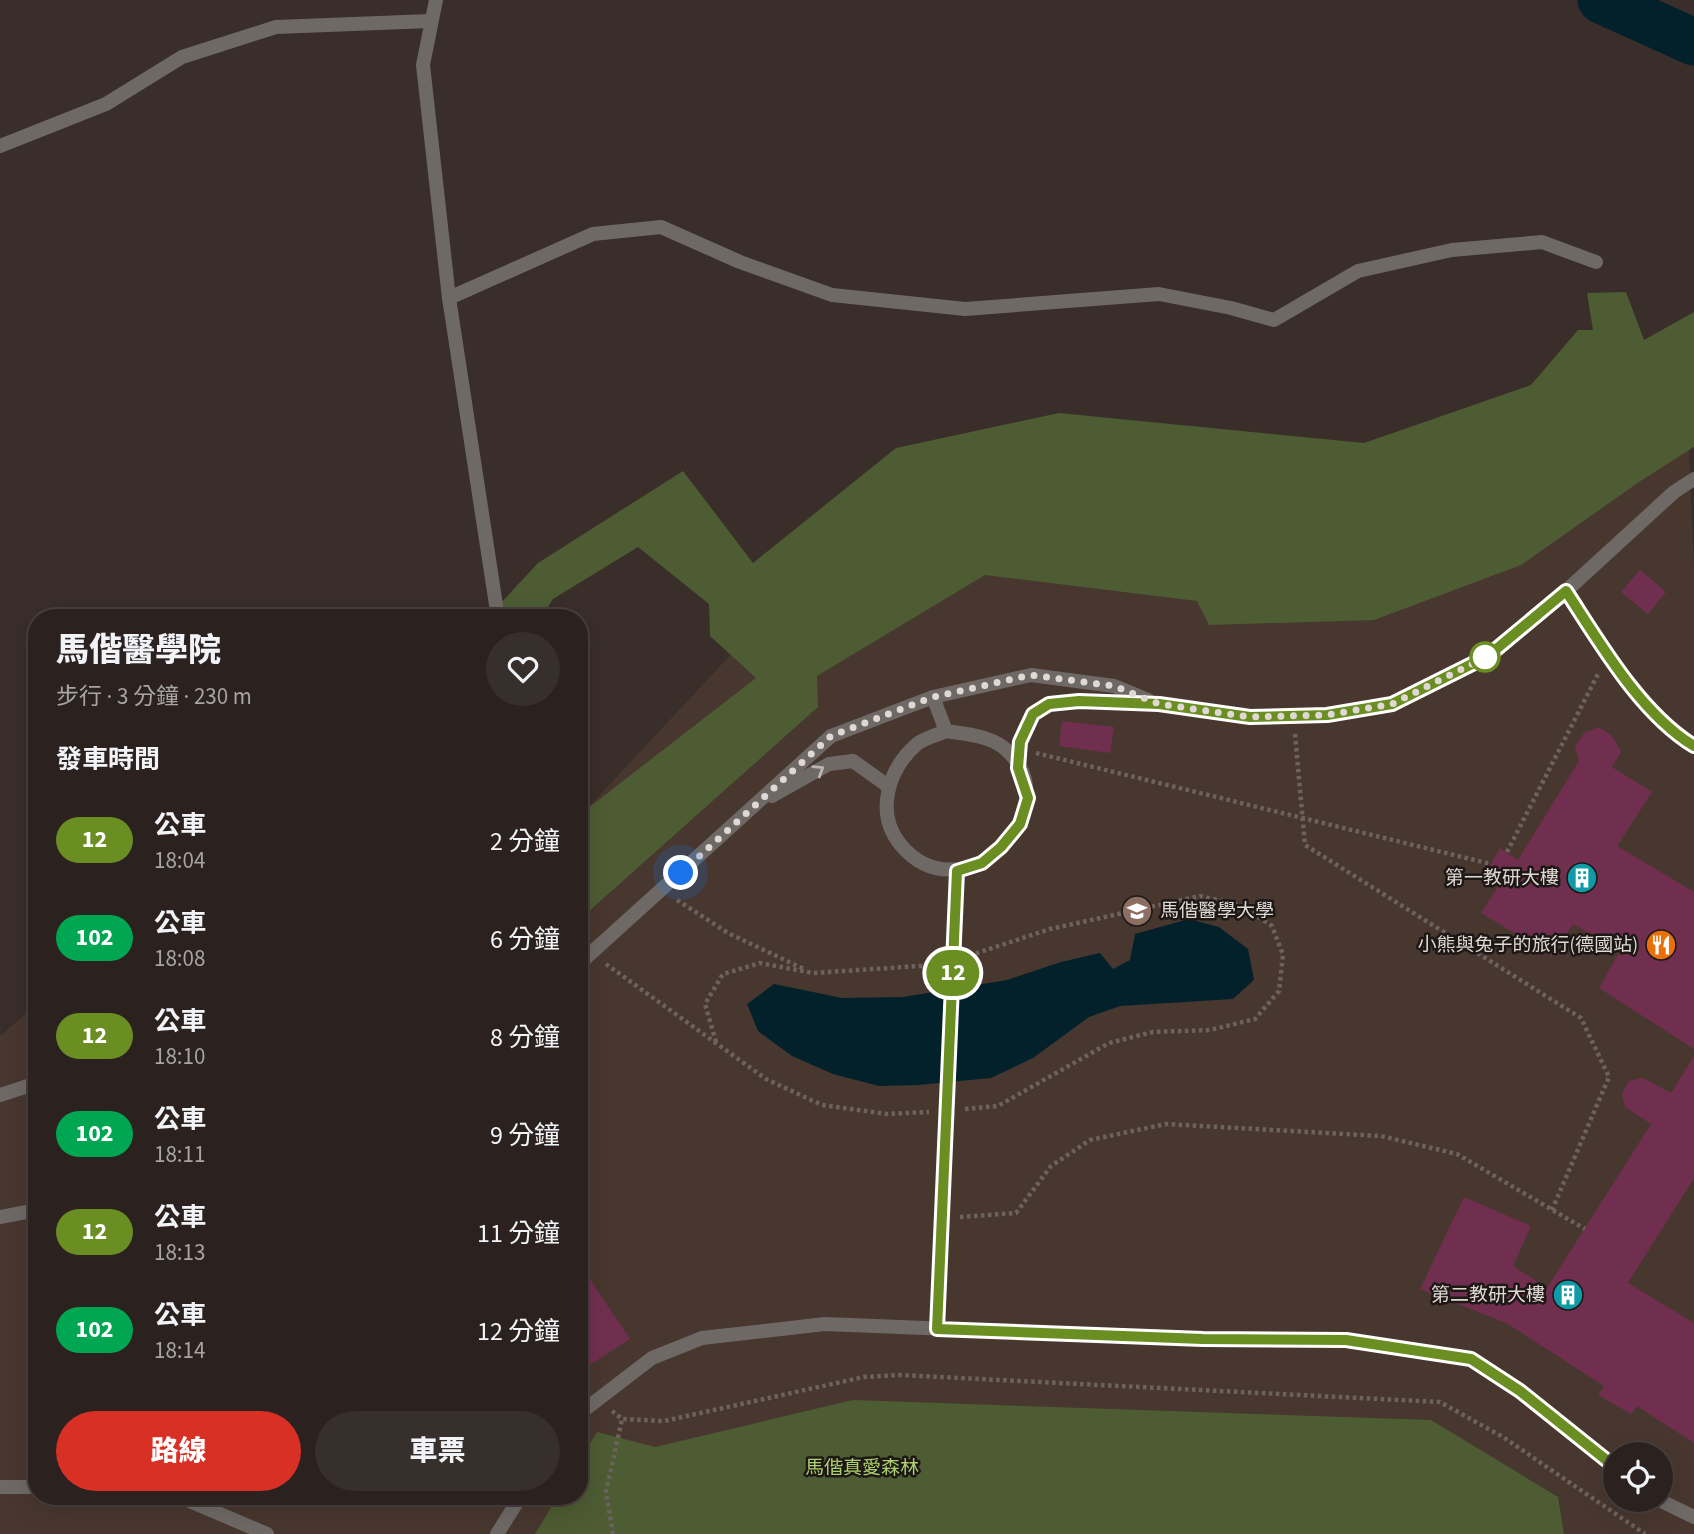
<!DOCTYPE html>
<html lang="zh-TW">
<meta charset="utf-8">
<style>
:root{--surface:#2b221f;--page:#372f2c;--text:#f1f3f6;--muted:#a6a4a4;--line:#473f3d;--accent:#d93025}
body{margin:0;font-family:"Source Sans 3","Noto Sans TC",sans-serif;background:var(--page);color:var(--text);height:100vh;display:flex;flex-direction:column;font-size:26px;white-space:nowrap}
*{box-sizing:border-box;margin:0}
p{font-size:23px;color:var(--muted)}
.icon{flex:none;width:38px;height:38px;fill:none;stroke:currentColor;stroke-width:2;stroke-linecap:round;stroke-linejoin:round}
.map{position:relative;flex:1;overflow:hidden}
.drawer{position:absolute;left:28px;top:609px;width:560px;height:896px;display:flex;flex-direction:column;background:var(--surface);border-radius:28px;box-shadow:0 7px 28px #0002,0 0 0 2px var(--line)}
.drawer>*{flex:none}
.badge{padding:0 14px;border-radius:23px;font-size:24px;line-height:46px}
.fabs{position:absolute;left:1603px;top:1442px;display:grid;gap:14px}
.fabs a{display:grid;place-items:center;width:70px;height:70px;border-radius:50%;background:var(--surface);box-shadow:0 7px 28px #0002,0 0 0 2px var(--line);font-size:35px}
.you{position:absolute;width:35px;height:35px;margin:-18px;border:5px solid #fff;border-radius:50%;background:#1a73e8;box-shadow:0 0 0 10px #1a73e833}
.map>.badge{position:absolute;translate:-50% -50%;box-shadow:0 0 0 4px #fff}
h2{padding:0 28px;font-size:26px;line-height:63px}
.round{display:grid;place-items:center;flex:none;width:74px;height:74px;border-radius:37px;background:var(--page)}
.headline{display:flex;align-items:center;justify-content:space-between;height:119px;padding:0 28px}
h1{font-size:33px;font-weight:800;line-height:52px}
.cta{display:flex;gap:14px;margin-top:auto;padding:14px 28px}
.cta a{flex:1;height:80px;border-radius:42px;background:var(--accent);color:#fff;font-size:28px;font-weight:800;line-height:80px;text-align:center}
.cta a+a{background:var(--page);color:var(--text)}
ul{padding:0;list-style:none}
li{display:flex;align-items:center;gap:21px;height:98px;padding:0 28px}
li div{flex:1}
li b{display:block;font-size:26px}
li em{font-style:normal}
li .badge{min-width:77px;font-weight:700;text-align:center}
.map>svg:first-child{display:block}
.built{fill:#48372e;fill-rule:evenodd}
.green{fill:#4d5c33}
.water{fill:#02212b}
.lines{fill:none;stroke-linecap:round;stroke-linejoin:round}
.river{stroke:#02212b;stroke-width:47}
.building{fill:#712f50}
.path{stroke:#6c635e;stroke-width:4.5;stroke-dasharray:3.5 3.5;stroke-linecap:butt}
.service{stroke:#6f6966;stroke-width:14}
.service-bridge{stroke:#6f6966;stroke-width:14}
.oneway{stroke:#bdb7b3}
.line-casing{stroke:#fff;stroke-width:16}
.line{stroke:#6b8e23;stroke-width:10}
.walk{stroke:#dfd8d4;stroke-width:7;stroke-dasharray:0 12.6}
.stop-dot{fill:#fff;stroke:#6b8e23;stroke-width:3.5}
.labels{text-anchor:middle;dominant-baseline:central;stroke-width:5;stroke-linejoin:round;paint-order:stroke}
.poi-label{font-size:19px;fill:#dfd8d4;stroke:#1d1815;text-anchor:end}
.park-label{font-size:19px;fill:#add06e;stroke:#1d1815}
</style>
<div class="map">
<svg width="1694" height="1534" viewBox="0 0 1694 1534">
<rect width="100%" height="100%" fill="#392e29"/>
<!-- built -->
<path class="built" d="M1686 383 1694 568V1534H0V1036L37 1004V1496H579V817L765 618 934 475 1344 517ZM1615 1454H1661V1500H1615Z"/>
<!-- green -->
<g class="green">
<path d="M1626 292 1644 340 1694 312V447L1639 482 1521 565 1374 620 1209 625 1197 601 985 575 817 676 818 707 579 920V815L756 678 710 636 709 604 638 547 553 599 541 618H487L538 563 683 471 753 563 896 448 1059 413 1364 443 1531 385 1578 330H1593L1587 293Z"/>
<path d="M853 1400 1431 1420 1558 1497 1564 1534H535L558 1496H579V1461L597 1432 655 1447Z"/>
</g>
<!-- water -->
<path class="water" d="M1189 919 1219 927 1248 949 1254 980 1233 999 1120 1006 1089 1017 1033 1058 991 1078 918 1085 879 1086 833 1074 792 1056 758 1031 747 1004 774 984 842 998 903 997 1007 980 1061 962 1100 953 1113 969 1130 960 1135 934Z"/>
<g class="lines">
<!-- river -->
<path class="river" d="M1601 0 1694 42"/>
</g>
<!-- building -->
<g class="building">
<path d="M1640 570 1666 592 1648 614 1621 592Z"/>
<path d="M1062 721 1114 727 1110 753 1059 746Z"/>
<path d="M1599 727 1613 737 1621 752 1612 767 1652 792 1617 846 1694 892V1049L1599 988 1620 951 1573 924 1552 956 1481 913 1501 882 1485 874 1500 848 1518 860 1579 761 1575 747 1584 733Z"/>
<path d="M1694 1056V1178L1628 1283 1694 1323V1443L1637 1406 1631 1414 1598 1395 1604 1386 1506 1323 1420 1289 1464 1197 1531 1226 1513 1266 1547 1288 1651 1124 1625 1107 1622 1094 1629 1081 1643 1078 1671 1093Z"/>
<path d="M579 1263 630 1339 579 1372Z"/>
</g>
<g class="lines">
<!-- path -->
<g class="path">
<path d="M1295 734 1305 845 1581 1018 1609 1077 1552 1210"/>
<path d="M1036 753 1491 864"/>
<path d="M1507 852 1598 674"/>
<path d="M677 900 728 933 804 969"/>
<path d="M606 964 766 1079 822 1105 887 1114 929 1112"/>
<path d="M716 1042 705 1004 723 974 760 963 813 973 936 965"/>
<path d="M965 1109 998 1106 1109 1043 1153 1032 1210 1030 1255 1019 1279 991 1283 955 1272 926 1240 905 1200 896 1050 929 971 955"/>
<path d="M960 1217 1016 1213 1051 1166 1090 1140 1166 1124 1381 1136 1457 1154 1585 1229"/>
<path d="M612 1411 622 1419 664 1421 864 1377 900 1375 1440 1402 1503 1437 1645 1534"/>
<path d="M613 1534 606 1492 622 1419"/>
</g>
<!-- service -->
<g class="service">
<path d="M436 0 423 65 449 298 498 618"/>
<path d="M0 146 106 104 182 57 276 27 430 21"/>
<path d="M449 298 593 234 661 227 740 262 832 295 965 309 1159 294 1231 308 1274 320 1358 271 1452 250 1542 242 1596 262"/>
<path d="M1566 591C1600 643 1640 712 1694 746"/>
<path d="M933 697 946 731"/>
<path d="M946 731C964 734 987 735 1003 747 1075 805 963 921 900 844 875 813 888 769 917 744 925 738 937 735 946 731Z"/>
<path d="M1018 768 1020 742 1033 714 1049 704 1079 701 1159 704 1250 717 1327 715 1392 704 1487 656 1566 591 1674 492 1694 479"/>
<path d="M772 796 829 764 853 761 888 786"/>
<path d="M579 964 831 736 933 697 1031 675 1114 686 1148 700"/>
<path d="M0 1095 37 1083"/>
<path d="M0 1217 37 1210"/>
<path d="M579 1414 652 1358 702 1338 825 1324 1203 1339 1346 1340 1471 1359 1520 1391 1615 1467"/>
<path d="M0 1487H37"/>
<path d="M178 1496 267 1534"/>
<path d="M1659 1500 1694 1517"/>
<path d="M497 1534 521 1496"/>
</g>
<!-- service-bridge -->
<path class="service-bridge" d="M937 1329 957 871"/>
</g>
<!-- one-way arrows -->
<defs><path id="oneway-chevron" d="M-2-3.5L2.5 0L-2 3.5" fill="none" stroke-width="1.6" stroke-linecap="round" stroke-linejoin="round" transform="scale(1.75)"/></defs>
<use class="oneway" href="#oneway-chevron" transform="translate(819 770) rotate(-32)"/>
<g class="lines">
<!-- line casing -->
<g class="line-casing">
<path id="line" d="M1615 1467 1520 1391 1471 1359 1346 1340 1203 1339 937 1329 957 871 982 863 1001 847 1020 824 1028 798 1018 768 1020 742 1033 714 1049 704 1079 701 1159 704 1250 717 1327 715 1392 704 1488 656 1566 591C1600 643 1640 713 1694 746"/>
</g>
<!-- line -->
<use href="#line" class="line"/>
<!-- walk -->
<path class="walk" d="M681 873 831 736 933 697 1031 675 1114 686 1159 704 1250 717 1327 715 1392 704 1488 656 1485 657"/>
</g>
<!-- icons -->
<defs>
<g id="building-disc" transform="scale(1.575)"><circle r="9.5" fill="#0f9aa8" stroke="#1d1815"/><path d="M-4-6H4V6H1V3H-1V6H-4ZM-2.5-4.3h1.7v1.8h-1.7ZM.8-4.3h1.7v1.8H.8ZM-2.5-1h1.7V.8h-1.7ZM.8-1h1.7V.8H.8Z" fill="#fff"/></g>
<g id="university-disc" transform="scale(1.575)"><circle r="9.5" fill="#8d6e63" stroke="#1d1815"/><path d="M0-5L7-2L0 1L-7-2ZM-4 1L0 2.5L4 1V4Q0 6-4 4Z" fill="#fff"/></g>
<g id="restaurant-disc" transform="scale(1.575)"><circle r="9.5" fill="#e8710a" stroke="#1d1815"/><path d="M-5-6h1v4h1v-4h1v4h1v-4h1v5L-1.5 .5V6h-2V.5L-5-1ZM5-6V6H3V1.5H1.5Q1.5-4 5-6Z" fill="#fff"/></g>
</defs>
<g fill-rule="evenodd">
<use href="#building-disc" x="1582" y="878"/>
<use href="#university-disc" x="1137" y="911"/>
<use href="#restaurant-disc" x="1661" y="945"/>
<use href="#building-disc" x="1568" y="1295"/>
</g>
<!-- markers -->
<circle class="stop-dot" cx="1485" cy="657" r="14"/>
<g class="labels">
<!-- poi labels -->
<g class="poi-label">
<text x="1559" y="878">第一教研大樓</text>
<text x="1160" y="911" text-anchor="start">馬偕醫學大學</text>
<text x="1638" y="945">小熊與兔子的旅行(德國站)</text>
<text x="1545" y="1295">第二教研大樓</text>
</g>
<!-- park labels -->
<g class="park-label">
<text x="862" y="1468">馬偕真愛森林</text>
</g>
</g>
</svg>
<div class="fabs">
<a><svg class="icon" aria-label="locate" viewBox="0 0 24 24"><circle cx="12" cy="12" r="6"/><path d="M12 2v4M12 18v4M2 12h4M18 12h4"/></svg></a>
</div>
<div class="you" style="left:681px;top:873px"></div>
<b class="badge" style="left:953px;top:973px;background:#6b8e23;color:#fff">12</b>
<section class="drawer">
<div class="headline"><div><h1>馬偕醫學院</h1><p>步行 · 3 分鐘 · 230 m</p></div><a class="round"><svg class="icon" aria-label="heart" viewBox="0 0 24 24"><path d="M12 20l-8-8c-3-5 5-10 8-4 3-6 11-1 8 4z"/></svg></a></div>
<h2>發車時間</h2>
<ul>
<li><span class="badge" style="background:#6b8e23;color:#fff">12</span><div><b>公車</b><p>18:04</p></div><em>2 分鐘</em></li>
<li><span class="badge" style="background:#00a651;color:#fff">102</span><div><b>公車</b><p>18:08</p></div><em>6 分鐘</em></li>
<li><span class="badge" style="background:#6b8e23;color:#fff">12</span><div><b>公車</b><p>18:10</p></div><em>8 分鐘</em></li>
<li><span class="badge" style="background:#00a651;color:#fff">102</span><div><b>公車</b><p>18:11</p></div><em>9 分鐘</em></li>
<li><span class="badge" style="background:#6b8e23;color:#fff">12</span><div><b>公車</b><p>18:13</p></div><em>11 分鐘</em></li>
<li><span class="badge" style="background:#00a651;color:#fff">102</span><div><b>公車</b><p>18:14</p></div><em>12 分鐘</em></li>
</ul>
<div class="cta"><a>路線</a><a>車票</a></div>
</section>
</div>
